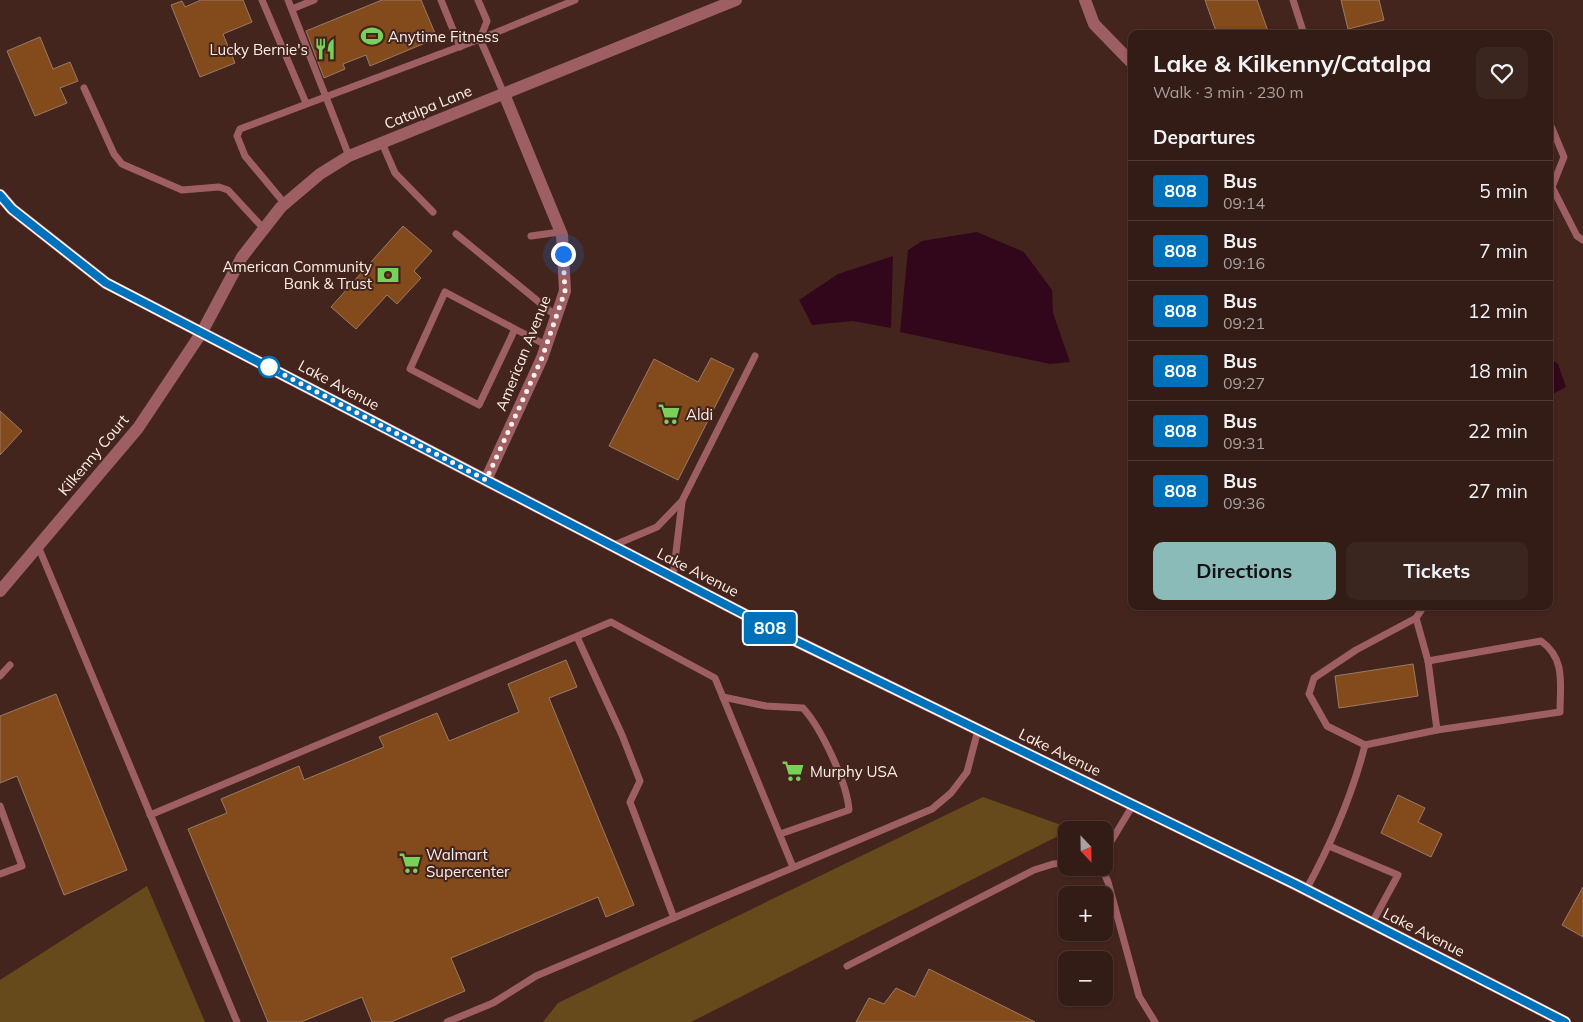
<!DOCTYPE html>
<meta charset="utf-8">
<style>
:root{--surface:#331c16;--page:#3b251f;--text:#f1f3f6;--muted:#a9a1a1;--line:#4e3a35;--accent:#8bbbb9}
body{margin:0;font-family:Mulish,sans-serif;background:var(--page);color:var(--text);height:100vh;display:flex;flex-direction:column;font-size:19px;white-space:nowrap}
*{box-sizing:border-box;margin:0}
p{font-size:16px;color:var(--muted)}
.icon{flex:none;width:28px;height:28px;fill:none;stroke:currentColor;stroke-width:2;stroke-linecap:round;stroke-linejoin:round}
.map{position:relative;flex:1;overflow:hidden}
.side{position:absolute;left:1128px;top:30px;width:425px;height:580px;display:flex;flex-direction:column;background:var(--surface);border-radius:10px;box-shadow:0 1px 4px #0004,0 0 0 1px var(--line)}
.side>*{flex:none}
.badge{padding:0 10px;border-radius:4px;font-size:18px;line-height:32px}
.needle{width:32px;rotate:158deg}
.controls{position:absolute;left:1058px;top:821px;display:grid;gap:10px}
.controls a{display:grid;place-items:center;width:55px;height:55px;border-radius:10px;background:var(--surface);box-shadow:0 1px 4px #0004,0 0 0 1px var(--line);font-size:25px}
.you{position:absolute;width:25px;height:25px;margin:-12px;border:4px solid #fff;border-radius:50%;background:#1a73e8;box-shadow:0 0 0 8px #1a73e833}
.map>.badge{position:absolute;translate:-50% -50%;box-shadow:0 0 0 2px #fff}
h2{padding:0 25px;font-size:19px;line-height:45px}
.round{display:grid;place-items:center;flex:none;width:52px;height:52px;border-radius:10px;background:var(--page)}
.overview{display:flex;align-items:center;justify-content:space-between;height:85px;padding:0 25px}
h1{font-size:24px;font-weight:700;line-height:38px}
.cta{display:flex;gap:10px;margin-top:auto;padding:10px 25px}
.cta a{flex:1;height:58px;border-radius:10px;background:var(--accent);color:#111;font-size:20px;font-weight:700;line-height:58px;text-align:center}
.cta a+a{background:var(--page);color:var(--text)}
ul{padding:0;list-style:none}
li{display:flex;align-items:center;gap:15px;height:60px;padding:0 25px;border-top:1px solid var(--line)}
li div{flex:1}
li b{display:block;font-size:19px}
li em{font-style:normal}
li .badge{min-width:55px;font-weight:700;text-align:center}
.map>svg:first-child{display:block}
.green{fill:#674a1b}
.water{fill:#32071c}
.building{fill:#834a1b;stroke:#997b66}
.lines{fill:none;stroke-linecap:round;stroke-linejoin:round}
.lane{stroke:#9d5f63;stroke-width:7}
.street{stroke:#9d5f63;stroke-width:12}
.secondary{stroke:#db7780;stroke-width:12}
.line-casing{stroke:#fff;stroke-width:11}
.line{stroke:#0072bc;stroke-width:8}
.walk{stroke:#ffeee9;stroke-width:5;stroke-dasharray:0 9}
.stop-dot{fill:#fff;stroke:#0072bc;stroke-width:2.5}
.labels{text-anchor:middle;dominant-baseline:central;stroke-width:4;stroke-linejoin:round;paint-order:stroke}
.poi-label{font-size:15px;fill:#ffeee9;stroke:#44251d;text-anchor:start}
.street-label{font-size:15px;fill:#ffeee9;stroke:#44251d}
</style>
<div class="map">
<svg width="1583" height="1022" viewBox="0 0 1583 1022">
<rect width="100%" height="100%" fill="#44251d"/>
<!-- green -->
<g class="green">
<path d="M983 797 1072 829 691 1022H543L558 1003Z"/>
<path d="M147 886 205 1022H0V980Z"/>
</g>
<!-- water -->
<g class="water">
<path d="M977 232 1024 252 1052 290 1053 313 1070 362 1050 364 900 332 908 250 922 241Z"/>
<path d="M893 256 891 328 853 321 812 325 799 300 838 274Z"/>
<path d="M1549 358 1558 364 1566 387 1551 395V412H1549Z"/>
</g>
<!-- building -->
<g class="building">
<path d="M201 0H243L252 22 223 34 235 63 200 77 171 5 182 1 185 7Z"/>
<path d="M382 0H421L437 38 370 66 366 55 343 64 345 69 324 78 306 31Z"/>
<path d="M1205 0H1257L1269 34H1217Z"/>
<path d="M1341 0H1379L1384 20 1348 29Z"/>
<path d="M40 37 53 69 70 62 78 81 60 88 67 103 35 116 7 51Z"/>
<path d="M403 226 432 251 414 271 421 278 397 304 387 295 356 329 331 307Z"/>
<path d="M711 358 734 369 678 480 609 446 654 359 698 382Z"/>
<path d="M0 411 22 431 0 455Z"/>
<path d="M566 660 577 687 549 698 634 905 606 917 598 897 451 958 465 991 391 1022H372L362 997 301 1022H268L188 829 227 813 221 799 299 766 304 780 384 747 379 737 437 713 449 741 519 712 508 684Z"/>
<path d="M1413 664 1418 696 1339 708 1335 676Z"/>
<path d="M56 694 127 870 64 895 17 776 0 783V716Z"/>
<path d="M1398 795 1425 808 1418 822 1442 834 1431 857 1381 833Z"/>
<path d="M1583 887V937L1562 925Z"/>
<path d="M929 969 1035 1022H856L869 998 884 1004 896 988 915 997Z"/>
</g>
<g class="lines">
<!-- lane -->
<g class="lane">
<path d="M262 0 306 103"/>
<path d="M288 0 349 156"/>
<path d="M441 0 460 47"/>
<path d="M478 0 487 21 480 39 504 94"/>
<path d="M1293 0 1304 34"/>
<path d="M292 9 314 0"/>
<path d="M84 88 114 154 122 164 182 190 219 187 228 190 264 229"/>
<path d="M1549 121 1564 157 1552 187"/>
<path d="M382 143 395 173 433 212"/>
<path d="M1549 185 1552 187 1577 236 1583 240"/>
<path d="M285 204 245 156 237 136 240 129 480 39 575 0"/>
<path d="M456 234 556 316"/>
<path d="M531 236 560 232"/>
<path d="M515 329 445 292 410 369 479 405 515 329 546 345"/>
<path d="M38 546 237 1022"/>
<path d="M612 546 657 527 682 501 755 356"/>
<path d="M673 577 682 502"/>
<path d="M1424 606 1416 618 1356 650 1314 678 1309 694 1327 726 1365 745 1437 730 1560 712C1560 684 1566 659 1541 641L1428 661"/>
<path d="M1416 618 1428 661 1437 730"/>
<path d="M577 637 622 735 640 781 630 802 674 918"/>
<path d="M0 676 10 665"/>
<path d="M723 697 766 706 803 708C821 728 847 782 849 810L780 834"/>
<path d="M0 806 22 866 0 874"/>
<path d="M150 815 611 622 715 678 793 867"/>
<path d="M1329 846 1398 875 1372 923"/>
<path d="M1104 853 1133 805"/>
<path d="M1102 868 1108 882 1139 996 1155 1022"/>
<path d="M1306 890C1331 844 1352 796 1365 745"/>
<path d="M847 966 1034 870 1053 864 1066 863"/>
<path d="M447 1022 493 1003 536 976 932 809 951 793 967 772 978 730"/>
</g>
<!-- street -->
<g class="street">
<path d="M1085 0 1094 24 1131 62"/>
<path d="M486 480 542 358 565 291 562 235 504 94"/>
<path d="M0 591 138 428 202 332 242 257 281 207 320 174 349 156 736 0"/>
</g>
<!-- secondary -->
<path class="secondary" d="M0 195 12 209 106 283 794 640 1295 884 1565 1022"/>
</g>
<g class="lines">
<!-- line casing -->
<g class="line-casing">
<path id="line" d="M0 195 12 209 106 283 794 640 1295 884 1565 1022"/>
</g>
<!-- line -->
<use href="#line" class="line"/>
<!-- walk -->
<path class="walk" d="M269 367 486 480 542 358 565 291 563 254"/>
</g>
<!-- icons -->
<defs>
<g id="stadium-bare" transform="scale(1.725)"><path d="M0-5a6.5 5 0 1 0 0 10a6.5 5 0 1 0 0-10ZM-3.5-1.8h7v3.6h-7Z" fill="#78d158" stroke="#44251d" stroke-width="2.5" paint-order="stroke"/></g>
<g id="restaurant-bare" transform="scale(1.725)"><path d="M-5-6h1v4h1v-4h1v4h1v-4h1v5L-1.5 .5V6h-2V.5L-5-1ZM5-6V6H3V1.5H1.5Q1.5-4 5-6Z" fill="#78d158" stroke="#44251d" stroke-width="2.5" paint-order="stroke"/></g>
<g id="bank-bare" transform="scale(1.725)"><path d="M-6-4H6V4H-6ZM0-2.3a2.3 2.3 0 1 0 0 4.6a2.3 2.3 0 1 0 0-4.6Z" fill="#78d158" stroke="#44251d" stroke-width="2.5" paint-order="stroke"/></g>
<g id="supermarket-bare" transform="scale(1.725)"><path d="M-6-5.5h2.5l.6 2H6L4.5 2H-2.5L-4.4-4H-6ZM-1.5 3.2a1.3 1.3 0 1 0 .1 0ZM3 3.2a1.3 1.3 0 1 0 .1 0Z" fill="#78d158" stroke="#44251d" stroke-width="2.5" paint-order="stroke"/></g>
</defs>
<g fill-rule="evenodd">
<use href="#stadium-bare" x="372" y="36"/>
<use href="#restaurant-bare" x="325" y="49"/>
<use href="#bank-bare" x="388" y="275"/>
<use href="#supermarket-bare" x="669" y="414"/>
<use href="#supermarket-bare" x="793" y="771"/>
<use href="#supermarket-bare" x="410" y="863"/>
</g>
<!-- markers -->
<circle class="stop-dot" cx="269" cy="367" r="10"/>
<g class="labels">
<!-- poi labels -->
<g class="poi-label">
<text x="388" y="36">Anytime Fitness</text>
<text x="308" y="49" text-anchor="end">Lucky Bernie's</text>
<text x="372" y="266" text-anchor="end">American Community<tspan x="372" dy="17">Bank &amp; Trust</tspan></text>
<text x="686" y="414">Aldi</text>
<text x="810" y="771">Murphy USA</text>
<text x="426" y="854">Walmart<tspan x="426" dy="17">Supercenter</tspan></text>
</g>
<!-- street labels -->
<g class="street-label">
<text transform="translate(428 107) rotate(-22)">Catalpa Lane</text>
<text transform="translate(523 353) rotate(-68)">American Avenue</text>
<text transform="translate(339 385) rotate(28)">Lake Avenue</text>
<text transform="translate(93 455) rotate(-50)">Kilkenny Court</text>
<text transform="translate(698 572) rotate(27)">Lake Avenue</text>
<text transform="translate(1060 752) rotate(26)">Lake Avenue</text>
<text transform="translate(1424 932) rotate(27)">Lake Avenue</text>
</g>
</g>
</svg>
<div class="controls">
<a><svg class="needle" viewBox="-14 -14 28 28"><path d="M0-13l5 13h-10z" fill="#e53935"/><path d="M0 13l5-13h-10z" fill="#a9a1a1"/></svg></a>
<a>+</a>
<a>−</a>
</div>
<div class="you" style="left:563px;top:254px"></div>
<b class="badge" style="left:770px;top:628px;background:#0072bc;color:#fff">808</b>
<section class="side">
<div class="overview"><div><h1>Lake &amp; Kilkenny/Catalpa</h1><p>Walk · 3 min · 230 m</p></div><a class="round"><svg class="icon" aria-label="heart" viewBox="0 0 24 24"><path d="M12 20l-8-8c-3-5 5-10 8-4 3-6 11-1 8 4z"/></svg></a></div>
<h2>Departures</h2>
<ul>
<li><span class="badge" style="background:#0072bc;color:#fff">808</span><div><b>Bus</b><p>09:14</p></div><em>5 min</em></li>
<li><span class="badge" style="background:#0072bc;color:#fff">808</span><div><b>Bus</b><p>09:16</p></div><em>7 min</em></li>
<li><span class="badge" style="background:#0072bc;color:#fff">808</span><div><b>Bus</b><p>09:21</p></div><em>12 min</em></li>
<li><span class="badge" style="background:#0072bc;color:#fff">808</span><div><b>Bus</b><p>09:27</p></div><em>18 min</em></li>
<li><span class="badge" style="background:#0072bc;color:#fff">808</span><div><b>Bus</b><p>09:31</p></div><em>22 min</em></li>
<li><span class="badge" style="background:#0072bc;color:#fff">808</span><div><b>Bus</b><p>09:36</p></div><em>27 min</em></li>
</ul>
<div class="cta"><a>Directions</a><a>Tickets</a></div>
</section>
</div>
